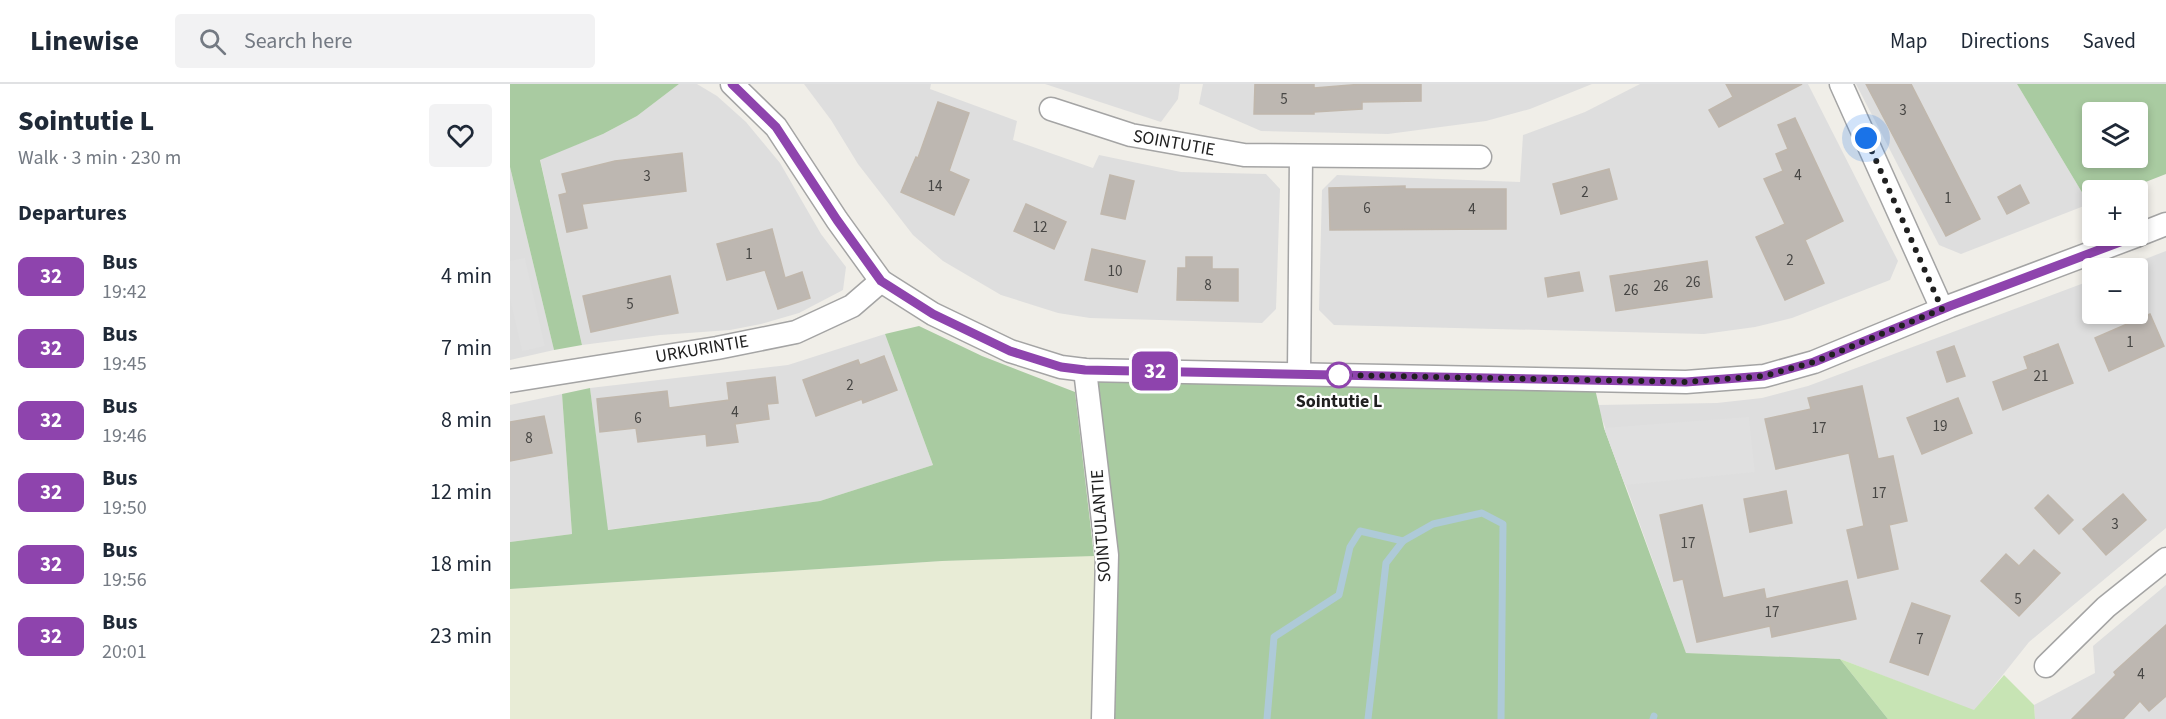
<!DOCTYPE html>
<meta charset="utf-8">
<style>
:root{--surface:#fff;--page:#f2f2f3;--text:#1f2937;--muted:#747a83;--line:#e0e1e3}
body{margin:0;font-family:"Source Sans 3",sans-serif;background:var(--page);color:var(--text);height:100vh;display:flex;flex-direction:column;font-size:22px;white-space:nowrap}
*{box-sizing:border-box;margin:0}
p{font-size:20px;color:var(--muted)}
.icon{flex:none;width:33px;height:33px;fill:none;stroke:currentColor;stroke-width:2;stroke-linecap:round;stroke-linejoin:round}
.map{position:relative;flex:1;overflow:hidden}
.side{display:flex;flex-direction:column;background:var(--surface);width:510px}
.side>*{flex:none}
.badge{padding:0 12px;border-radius:9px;font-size:21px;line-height:39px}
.buttons{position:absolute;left:1572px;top:18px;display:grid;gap:12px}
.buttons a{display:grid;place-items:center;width:66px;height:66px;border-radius:6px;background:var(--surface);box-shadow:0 3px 9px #0003;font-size:30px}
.you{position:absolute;width:30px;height:30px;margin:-15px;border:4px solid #fff;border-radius:50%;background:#1a73e8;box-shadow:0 0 0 9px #1a73e833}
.map>.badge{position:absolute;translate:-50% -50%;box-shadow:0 0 0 3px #fff}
h2{padding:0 18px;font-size:22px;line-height:54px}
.round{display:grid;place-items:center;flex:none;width:63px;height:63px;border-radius:6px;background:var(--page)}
.summary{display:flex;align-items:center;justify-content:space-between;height:102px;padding:0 18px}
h1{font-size:28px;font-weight:800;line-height:45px}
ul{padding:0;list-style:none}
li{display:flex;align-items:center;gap:18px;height:72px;padding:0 18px}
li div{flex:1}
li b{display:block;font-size:22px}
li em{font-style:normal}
li .badge{min-width:66px;font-weight:700;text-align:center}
header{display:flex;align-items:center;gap:36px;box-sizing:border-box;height:84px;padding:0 30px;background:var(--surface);border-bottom:2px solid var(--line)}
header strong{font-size:28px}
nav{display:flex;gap:33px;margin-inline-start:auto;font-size:21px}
.search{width:420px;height:54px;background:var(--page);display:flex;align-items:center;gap:15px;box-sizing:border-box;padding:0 21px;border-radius:6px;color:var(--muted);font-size:22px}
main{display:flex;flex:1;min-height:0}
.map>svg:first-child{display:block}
.residential{fill:#dedede}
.farmland{fill:#e8ecd6}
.grass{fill:#c7e4b4}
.forest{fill:#a9cba1;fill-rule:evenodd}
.parking{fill:#e0e0e0}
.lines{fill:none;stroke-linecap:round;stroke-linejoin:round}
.stream{stroke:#aecad8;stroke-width:7}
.building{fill:#bdb7b1;stroke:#c0b7ac;stroke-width:1.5}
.minor-casing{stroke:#a4a4a4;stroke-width:25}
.minor{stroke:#fff;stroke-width:22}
.line-casing{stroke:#fff;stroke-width:14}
.line{stroke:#8e44ad;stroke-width:9}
.walk{stroke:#202020;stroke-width:6;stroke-dasharray:0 10.8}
.stop-dot{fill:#fff;stroke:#8e44ad;stroke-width:3}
.labels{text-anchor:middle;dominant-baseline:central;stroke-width:4.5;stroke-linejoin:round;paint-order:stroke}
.number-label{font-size:15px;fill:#474644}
.street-label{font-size:18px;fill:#202020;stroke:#fff}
.stop-label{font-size:18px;font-weight:bold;fill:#202020;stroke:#fff}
</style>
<header>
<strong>Linewise</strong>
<div class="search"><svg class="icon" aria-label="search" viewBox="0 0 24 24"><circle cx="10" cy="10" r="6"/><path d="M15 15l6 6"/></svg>Search here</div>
<nav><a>Map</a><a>Directions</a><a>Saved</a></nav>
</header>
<main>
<section class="side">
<div class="summary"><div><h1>Sointutie L</h1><p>Walk · 3 min · 230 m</p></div><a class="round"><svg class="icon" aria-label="heart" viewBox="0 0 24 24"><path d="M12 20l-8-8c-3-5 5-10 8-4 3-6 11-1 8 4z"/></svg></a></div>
<h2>Departures</h2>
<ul>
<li><span class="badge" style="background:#8e44ad;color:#fff">32</span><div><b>Bus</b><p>19:42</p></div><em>4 min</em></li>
<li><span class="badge" style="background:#8e44ad;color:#fff">32</span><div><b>Bus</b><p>19:45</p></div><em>7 min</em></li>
<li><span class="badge" style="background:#8e44ad;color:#fff">32</span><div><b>Bus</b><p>19:46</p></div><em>8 min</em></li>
<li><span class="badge" style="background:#8e44ad;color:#fff">32</span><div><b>Bus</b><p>19:50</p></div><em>12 min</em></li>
<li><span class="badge" style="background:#8e44ad;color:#fff">32</span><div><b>Bus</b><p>19:56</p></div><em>18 min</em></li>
<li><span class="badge" style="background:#8e44ad;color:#fff">32</span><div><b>Bus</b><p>20:01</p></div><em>23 min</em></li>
</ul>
</section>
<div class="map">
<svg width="1656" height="635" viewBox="0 0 1656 635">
<rect width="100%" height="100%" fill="#f0eee8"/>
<!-- residential -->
<g class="residential">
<path d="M169 0H187L207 12 236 38 270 79 311 150 336 183 333 206 289 229 251 240 220 246 150 251 72 261 30 75 93 50 127 32Z"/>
<path d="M294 0H421L420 5 507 37 503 56 583 84 589 71 671 88 756 90 770 105 766 225 752 239 580 234 548 229 491 211 433 177 403 151 348 80 321 36Z"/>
<path d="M535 0H670L668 15 651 38Z"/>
<path d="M693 0H1082L1020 25 976 37 878 50 751 47 689 20Z"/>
<path d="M1130 0H1298L1388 177 1380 196 1282 234 1245 243 1194 250 824 241 809 226 812 106 827 91 1010 98 1013 51 1075 28Z"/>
<path d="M1346 0H1507L1579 120 1451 170 1429 161Z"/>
<path d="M0 83 44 266 0 276Z"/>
<path d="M1656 167V444L1519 558 1464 627 1330 575 1176 569 1087 321 1207 319 1252 314 1298 302 1582 196V230H1628V184H1612Z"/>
<path d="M375 250 423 381 310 417 97 446 80 304 278 281Z"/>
<path d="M52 310 62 450 0 458V321Z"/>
<path d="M1656 501V635H1525L1524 621 1585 589 1583 562Z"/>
</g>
<!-- farmland -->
<path class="farmland" d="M597 471 596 635H0V505L432 477Z"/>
<!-- grass -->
<path class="grass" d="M1330 575 1464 626 1494 591 1524 621 1525 635H1378Z"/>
<!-- forest -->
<g class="forest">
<path d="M0 0H169L127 32 93 50 30 76 72 261 44 266 0 83Z"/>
<path d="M1507 0H1656V90L1615 106H1582V119L1579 120ZM1628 28V74H1582V28Z"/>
<path d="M409 242 472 272 565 308 584 472 432 477 0 505V458L62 450 52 310 80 304 98 446 310 417 423 381 375 250Z"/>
<path d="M575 286 1083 296 1094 344 1176 569 1330 575 1378 635H593L597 471Z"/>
</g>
<!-- parking -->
<g class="parking">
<path d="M15 174 35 262 12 267 0 215V177Z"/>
<path d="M1239 333 1245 388 1115 401 1094 344Z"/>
</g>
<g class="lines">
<!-- stream -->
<g class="stream">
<path d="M757 635 764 553 829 511 840 463 850 447 893 457"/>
<path d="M858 635 876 479 893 457 923 440 972 429 993 440 991 635"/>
<path d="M1143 635 1144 632"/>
</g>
</g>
<!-- building -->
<g class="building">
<path d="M745 0H804V4L853 0H911V17L852 18V25L804 28V30H744Z"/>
<path d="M1216 0H1292L1209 43 1199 26 1223 13Z"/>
<path d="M1356 0H1401L1470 135 1436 152Z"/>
<path d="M428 18 459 29 439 87 459 96 444 131 391 108 406 73 408 74Z"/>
<path d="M1285 34 1333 137 1295 156 1314 199 1275 216 1246 153 1275 140 1254 95 1273 87 1266 70 1278 65 1268 41Z"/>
<path d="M172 69 176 107 72 120 77 144 57 148 49 111 57 109 52 90 105 77Z"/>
<path d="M1099 85 1107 115 1051 130 1043 100Z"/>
<path d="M600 91 624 97 615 135 591 130Z"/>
<path d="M1510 101 1519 119 1497 130 1488 113Z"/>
<path d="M895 102V105H996V145L820 146 819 104Z"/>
<path d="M516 120 556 138 544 165 504 147Z"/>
<path d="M262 145 275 194 292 188 300 214 268 225 255 186 217 196 207 160Z"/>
<path d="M582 165 635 177 627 208 575 196Z"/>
<path d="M676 173H702V185H728V217L667 216 668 184H676Z"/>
<path d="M1197 177 1202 213 1106 227 1100 192Z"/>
<path d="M1069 188 1073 207 1038 213 1035 194Z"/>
<path d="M160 192 168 229 81 248 73 212Z"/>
<path d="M1640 230 1654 262 1599 287 1585 254Z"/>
<path d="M1548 260 1563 299 1493 326 1483 298 1518 285 1514 273Z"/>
<path d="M1444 262 1455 292 1437 298 1427 268Z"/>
<path d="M374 272 387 306 353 319 352 315 306 332 293 296 348 276 350 281Z"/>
<path d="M265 293 268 319 257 320 259 335 225 340 228 358 197 362 196 350 128 358 126 344 90 348 87 315 157 307 159 324 219 316 217 299Z"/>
<path d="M1352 302 1368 375 1383 372 1397 437 1379 441 1388 485 1348 494 1337 446 1354 442 1339 369 1266 385 1255 335 1301 325 1298 314Z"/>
<path d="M1448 314 1462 349 1412 370 1397 334Z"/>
<path d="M34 332 42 369 0 377V338Z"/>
<path d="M1276 407 1282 439 1240 448 1234 415Z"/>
<path d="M1613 410 1636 436 1596 471 1573 445Z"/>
<path d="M1538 411 1563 436 1549 450 1525 424Z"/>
<path d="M1192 421 1213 514 1254 505 1256 515 1337 497 1346 535 1262 553 1260 542 1187 558 1173 495 1164 497 1150 431Z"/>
<path d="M1524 466 1550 489 1509 532 1471 497 1496 470 1509 482Z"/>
<path d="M1402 519 1440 532 1418 591 1380 578Z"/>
<path d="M1656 541V612L1639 627 1630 617 1613 635H1562L1606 591 1604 588Z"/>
</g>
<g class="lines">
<!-- minor casing -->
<g class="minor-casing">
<g id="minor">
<path d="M222 0 266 43 327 136 371 197 423 230 500 267 551 283 575 286 1176 298 1254 292 1304 278 1440 222 1626 152"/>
<path d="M1331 0 1432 225"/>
<path d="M541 25 621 51 734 71 970 73"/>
<path d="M1628 151 1656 140"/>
<path d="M575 286 597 471 593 635"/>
<path d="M789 289 791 73"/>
<path d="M0 297 207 264 286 248 342 222 371 197"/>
<path d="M1536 582 1596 523 1656 475"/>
</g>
</g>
<!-- minor -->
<use href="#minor" class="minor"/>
</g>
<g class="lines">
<!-- line casing -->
<g class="line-casing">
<path id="line" d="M222 0 266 43 327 136 371 197 423 230 500 267 551 283 575 286 1176 298 1254 292 1304 278 1440 222 1626 152"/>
</g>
<!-- line -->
<use href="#line" class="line"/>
<!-- walk -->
<path class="walk" d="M829 291 1176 298 1254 292 1304 278 1432 225 1356 54"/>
</g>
<!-- markers -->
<circle class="stop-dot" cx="829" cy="291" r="12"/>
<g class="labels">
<!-- number labels -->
<g class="number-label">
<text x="774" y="15">5</text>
<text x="1393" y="26">3</text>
<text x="1288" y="91">4</text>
<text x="137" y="92">3</text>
<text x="425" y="102">14</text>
<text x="1075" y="108">2</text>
<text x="1438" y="114">1</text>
<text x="857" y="124">6</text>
<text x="962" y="125">4</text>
<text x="530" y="143">12</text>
<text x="239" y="170">1</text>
<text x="1280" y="176">2</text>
<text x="605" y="187">10</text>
<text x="1183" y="198">26</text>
<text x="698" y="201">8</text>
<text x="1151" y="202">26</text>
<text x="1121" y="206">26</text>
<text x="120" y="220">5</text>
<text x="1620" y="258">1</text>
<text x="1531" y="292">21</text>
<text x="340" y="301">2</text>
<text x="225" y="328">4</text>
<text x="128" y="334">6</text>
<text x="1430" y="342">19</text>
<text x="1309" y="344">17</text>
<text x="19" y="354">8</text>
<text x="1369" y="409">17</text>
<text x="1605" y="440">3</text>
<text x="1178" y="459">17</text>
<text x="1508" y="515">5</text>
<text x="1262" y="528">17</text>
<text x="1410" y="555">7</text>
<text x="1631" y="590">4</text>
</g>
<!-- street labels -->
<g class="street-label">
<text transform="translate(664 59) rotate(10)">SOINTUTIE</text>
<text transform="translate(192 265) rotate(-10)">URKURINTIE</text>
<text transform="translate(591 442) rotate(-94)">SOINTULANTIE</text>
</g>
<!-- stop labels -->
<g class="stop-label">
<text x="829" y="317">Sointutie L</text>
</g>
</g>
</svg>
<div class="buttons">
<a><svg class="icon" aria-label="layers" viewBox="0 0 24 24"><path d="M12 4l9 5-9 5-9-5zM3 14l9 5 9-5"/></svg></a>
<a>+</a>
<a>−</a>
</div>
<div class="you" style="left:1356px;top:54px"></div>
<b class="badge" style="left:645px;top:287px;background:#8e44ad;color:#fff">32</b>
</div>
</main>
